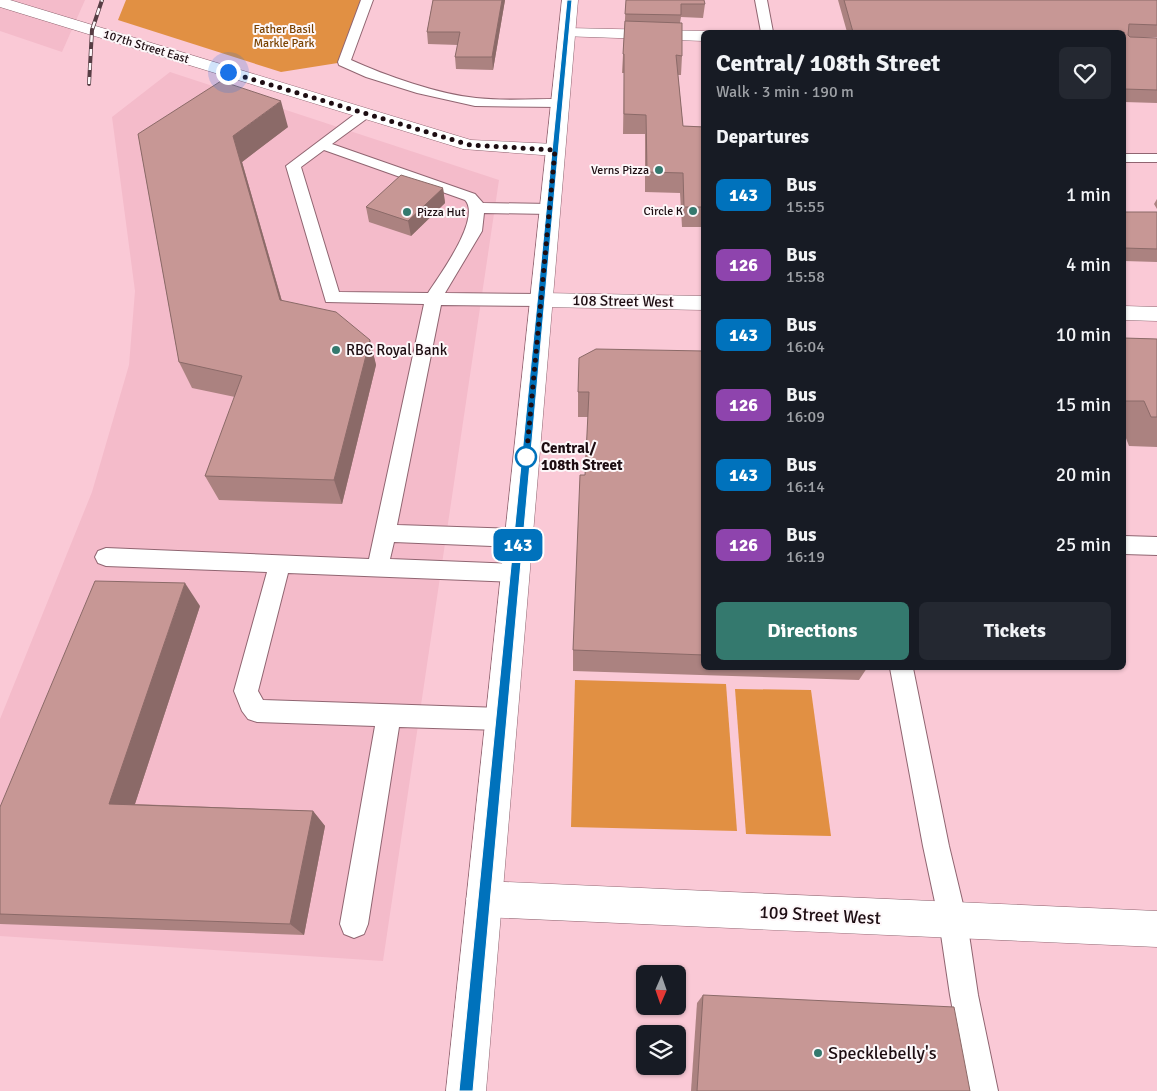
<!DOCTYPE html>
<meta charset="utf-8">
<style>
:root{--surface:#171b24;--page:#242831;--text:#f1f3f6;--muted:#9ea1a6;--accent:#34796e}
body{margin:0;font-family:Signika,sans-serif;background:var(--page);color:var(--text);height:100vh;display:flex;flex-direction:column;font-size:19px;white-space:nowrap}
*{box-sizing:border-box;margin:0}
p{font-size:16px;color:var(--muted)}
.icon{flex:none;width:28px;height:28px;fill:none;stroke:currentColor;stroke-width:2;stroke-linecap:round;stroke-linejoin:round}
.map{position:relative;flex:1;overflow:hidden}
.sheet{position:absolute;left:701px;top:30px;width:425px;height:640px;display:flex;flex-direction:column;background:var(--surface);border-radius:8px;box-shadow:0 1px 4px #0004}
.sheet>*{flex:none}
.badge{padding:0 10px;border-radius:8px;font-size:18px;line-height:32px}
.needle{width:32px;rotate:182deg}
.controls{position:absolute;left:636px;top:965px;display:grid;gap:10px}
.controls a{display:grid;place-items:center;width:50px;height:50px;border-radius:8px;background:var(--surface);box-shadow:0 1px 4px #0004;font-size:25px}
.you{position:absolute;width:25px;height:25px;margin:-12px;border:4px solid #fff;border-radius:50%;background:#1a73e8;box-shadow:0 0 0 8px #1a73e833}
.map>.badge{position:absolute;translate:-50% -50%;box-shadow:0 0 0 2px #fff}
h2{padding:0 15px;font-size:19px;line-height:45px}
.round{display:grid;place-items:center;flex:none;width:52px;height:52px;border-radius:8px;background:var(--page)}
.overview{display:flex;align-items:center;justify-content:space-between;height:85px;padding:0 15px}
h1{font-size:24px;font-weight:700;line-height:38px}
.button{display:flex;gap:10px;margin-top:auto;padding:10px 15px}
.button a{flex:1;height:58px;border-radius:8px;background:var(--accent);color:#fff;font-size:20px;font-weight:700;line-height:58px;text-align:center}
.button a+a{background:var(--page);color:var(--text)}
ul{padding:0;list-style:none}
li{display:flex;align-items:center;gap:15px;height:70px;padding:0 15px}
li div{flex:1}
li b{display:block;font-size:19px}
li em{font-style:normal}
li .badge{min-width:55px;font-weight:700;text-align:center}
.map>svg:first-child{display:block}
.built{fill:#f4bbca}
.green{fill:#e19043}
.lines{fill:none;stroke-linecap:round;stroke-linejoin:round}
.service-casing{stroke:#906571;stroke-width:2}
.minor-casing{stroke:#906571;stroke-width:1}
.tertiary-casing{stroke:#906571;stroke-width:1}
.secondary-casing{stroke:#906571;stroke-width:1}
.service{fill:#fff;fill-rule:evenodd}
.minor{fill:#fff;fill-rule:evenodd}
.tertiary{fill:#fff;fill-rule:evenodd}
.secondary{fill:#fff;fill-rule:evenodd}
.rail-casing{stroke:#563d44;stroke-width:4}
.rail{stroke:#fdf7f9;stroke-width:2.5;stroke-dasharray:7;stroke-linecap:butt}
.wall{fill:#ab8280}
.shaded-wall{fill:#8b6a68}
.building{fill:#c79795;stroke:#8b6a68}
.line{fill:#0072bc;stroke:#fff}
.walk{stroke:#1d0d12;stroke-width:5;stroke-dasharray:0 9}
.poi-dot{fill:#34796e;stroke:#fdf7f9;stroke-width:2}
.stop-dot{fill:#fff;stroke:#0072bc;stroke-width:2.5}
.labels{text-anchor:middle;dominant-baseline:central;stroke-width:4;stroke-linejoin:round;paint-order:stroke}
.far-park-label{font-size:12px;fill:#7a4200;stroke:#fdf7f9}
.far-street-label{font-size:12px;fill:#1d0d12;stroke:#fdf7f9}
.far-poi-label{font-size:12px;fill:#1d0d12;stroke:#fdf7f9;text-anchor:end}
.street-label{font-size:15px;fill:#1d0d12;stroke:#fdf7f9}
.poi-label{font-size:15px;fill:#1d0d12;stroke:#fdf7f9;text-anchor:start}
.stop-label{font-size:15px;font-weight:bold;fill:#1d0d12;stroke:#fdf7f9;text-anchor:start}
.near-street-label{font-size:18px;fill:#1d0d12;stroke:#fdf7f9}
.near-poi-label{font-size:18px;fill:#1d0d12;stroke:#fdf7f9;text-anchor:start}
</style>
<div class="map">
<svg width="1157" height="1091" viewBox="0 0 1157 1091">
<rect width="100%" height="100%" fill="#fac9d6"/>
<!-- built -->
<g class="built">
<path d="M0 0H85L62 52 0 31Z"/>
<path d="M170 72 499 180 383 961 0 936V719L92 492 129 365 135 291 112 117Z"/>
</g>
<!-- green -->
<g class="green">
<path d="M126 0H367L344 62 281 72 118 20Z"/>
<path d="M575 680 726 684 737 831 571 827Z"/>
<path d="M735 689 811 690 831 836 746 834Z"/>
</g>
<g class="lines">
<!-- service casing -->
<g class="service-casing">
<g id="service">
<path d="M361 0H373L351 60C386 76 438 94 476 98 503 101 532 99 560 99L567 103 560 107 475 106 417 93 366 77 339 65 338 62Z"/>
<path d="M755 0H767L773 32H761Z"/>
<path d="M364 110 371 114 369 117 332 144 475 194 483 203 550 204 555 206 558 209 555 212 550 214 484 213 482 231 445 293 542 294 548 296 551 300 548 304 542 306 441 305 397 525 519 529 526 532 530 538 526 544 519 547 394 542 390 559 514 564 522 567 525 573 522 579 514 582 288 573 258 691 263 700 501 708 510 711 513 719 510 727 501 730 399 727 368 924 364 934 354 938 344 934 340 924 375 726 257 722 248 719 242 711 234 691 267 572 106 566 98 563 95 557 98 551 106 548 369 559 424 304 326 302 286 166 359 111ZM324 150 465 200C482 218 439 276 428 293L339 292 301 167Z"/>
<rect x="1124" y="154" width="33" height="8"/>
<path d="M1124 536 1157 537V555L1124 554Z"/>
<path d="M890 668H913L949 846 967 921 978 995 998 1091H968L950 995 939 921 923 846Z"/>
</g>
</g>
<!-- minor casing -->
<g class="minor-casing">
<g id="minor">
<path d="M0 0H10L471 140 555 144 562 146 564 150 562 154 555 156 463 149 0 7Z"/>
<path d="M567 28 704 31 709 32H704V41L561 36 559 33 561 30Z"/>
<path d="M484 881 1157 911V947L484 917 472 911 466 899 472 887Z"/>
</g>
</g>
<!-- tertiary casing -->
<g class="tertiary-casing">
<g id="tertiary">
<path d="M542 293 704 296V310L542 307 534 305 531 300 534 295Z"/>
<path d="M1124 306 1157 307V321L1124 320Z"/>
</g>
</g>
<!-- secondary casing -->
<g class="secondary-casing">
<path id="secondary" d="M562 0H578L486 1091H446Z"/>
</g>
<!-- service -->
<use href="#service" class="service"/>
<!-- minor -->
<use href="#minor" class="minor"/>
<!-- tertiary -->
<use href="#tertiary" class="tertiary"/>
<!-- secondary -->
<use href="#secondary" class="secondary"/>
<!-- rail casing -->
<g class="rail-casing">
<path id="rail" d="M89 84 92 30 102 0"/>
</g>
<!-- rail -->
<use href="#rail" class="rail"/>
</g>
<!-- wall -->
<g class="wall">
<path d="M433 0H505L493 70 456 69 455 57 458 45 428 44 427 32Z"/>
<path d="M626 0 705 4 703 18 681 17 680 23 682 56 681 75H678L683 126 704 127V227H682L680 193 645 192V134H623L624 73H622Z"/>
<path d="M838 0H1157V37H1130L1157 38V103L1124 102V32H847Z"/>
<path d="M288 127 242 162 282 301 370 340 376 365 342 504 219 500 205 476 235 397 192 388 179 362 138 134Z"/>
<path d="M443 188 445 203 411 236 369 222 366 207Z"/>
<path d="M1157 199V209L1154 204Z"/>
<path d="M1124 212H1157V262L1124 261Z"/>
<path d="M1124 338 1157 339V447L1129 446 1124 433Z"/>
<path d="M704 351V668H867L859 680 573 671V650L585 475 588 417H578V392Z"/>
<path d="M200 606 135 804 313 811 325 826 304 935 0 924V807Z"/>
<path d="M703 995 970 1091H691L697 1003Z"/>
</g>
<!-- shaded-wall -->
<g class="shaded-wall">
<path d="M502 0H505L493 70 492 57Z"/>
<path d="M281 101 288 127 242 162 289 326 280 300 233 136Z"/>
<path d="M443 188 445 203 411 236 408 221Z"/>
<path d="M370 340 376 365 342 504 334 480Z"/>
<path d="M185 583 200 606 130 819 109 804Z"/>
<path d="M313 811 325 826 304 935 290 924Z"/>
</g>
<!-- building -->
<g class="building">
<path d="M433 0H502L492 57H455L460 32H427Z"/>
<path d="M626 0H704L705 4H681V15L625 14Z"/>
<path d="M844 0H1157V25L1129 24 1128 35 1130 37 1157 38V90L1124 89V32H853Z"/>
<path d="M625 21 682 23V56L676 55 683 126 704 127V207H684L683 173 647 172 646 115 624 114V54H623Z"/>
<path d="M221 81 281 101 233 136 280 300 336 312 370 340 334 480 205 476 242 376 179 362 138 134Z"/>
<path d="M401 175 443 188 408 221 366 207Z"/>
<path d="M1124 212H1157V249L1124 248Z"/>
<path d="M1124 338 1157 339V417H1151L1144 401H1124Z"/>
<path d="M596 349 704 351V655L573 650 580 475H585L589 392H578L579 358Z"/>
<path d="M95 581 185 583 109 804 313 811 290 924 0 914V807Z"/>
<path d="M703 995 954 1007 970 1091H697Z"/>
</g>
<!-- line -->
<path class="line" d="M567 0H572L473 1091H459Z"/>
<g class="lines">
<!-- walk -->
<path class="walk" d="M228 72 470 145 555 150 526 460V457"/>
</g>
<!-- markers -->
<g class="poi-dot">
<circle cx="659" cy="170" r="5"/>
<circle cx="693" cy="211" r="5"/>
<circle cx="407" cy="212" r="5"/>
<circle cx="336" cy="350" r="5"/>
<circle cx="818" cy="1053" r="5"/>
</g>
<circle class="stop-dot" cx="526" cy="457" r="10"/>
<g class="labels">
<!-- far-park labels -->
<g class="far-park-label">
<text x="284" y="29">Father Basil<tspan x="284" dy="14">Markle Park</tspan></text>
</g>
<!-- far-street labels -->
<g class="far-street-label">
<text transform="translate(146 47) rotate(17)">107th Street East</text>
</g>
<!-- far-poi labels -->
<g class="far-poi-label">
<text x="649" y="170">Verns Pizza</text>
<text x="683" y="211">Circle K</text>
<text x="417" y="212" text-anchor="start">Pizza Hut</text>
</g>
<!-- street labels -->
<g class="street-label">
<text transform="translate(623 301) rotate(1)">108 Street West</text>
</g>
<!-- poi labels -->
<g class="poi-label">
<text x="346" y="350">RBC Royal Bank</text>
</g>
<!-- stop labels -->
<g class="stop-label">
<text x="541" y="448">Central/<tspan x="541" dy="17">108th Street</tspan></text>
</g>
<!-- near-street labels -->
<g class="near-street-label">
<text transform="translate(820 915) rotate(3)">109 Street West</text>
</g>
<!-- near-poi labels -->
<g class="near-poi-label">
<text x="828" y="1053">Specklebelly's</text>
</g>
</g>
</svg>
<div class="controls">
<a><svg class="needle" viewBox="-14 -14 28 28"><path d="M0-13l5 13h-10z" fill="#e53935"/><path d="M0 13l5-13h-10z" fill="#9ea1a6"/></svg></a>
<a><svg class="icon" aria-label="layers" viewBox="0 0 24 24"><path d="M12 4l9 5-9 5-9-5zM3 14l9 5 9-5"/></svg></a>
</div>
<div class="you" style="left:228px;top:72px"></div>
<b class="badge" style="left:518px;top:545px;background:#0072bc;color:#fff">143</b>
<section class="sheet">
<div class="overview"><div><h1>Central/ 108th Street</h1><p>Walk · 3 min · 190 m</p></div><a class="round"><svg class="icon" aria-label="heart" viewBox="0 0 24 24"><path d="M12 20l-8-8c-3-5 5-10 8-4 3-6 11-1 8 4z"/></svg></a></div>
<h2>Departures</h2>
<ul>
<li><span class="badge" style="background:#0072bc;color:#fff">143</span><div><b>Bus</b><p>15:55</p></div><em>1 min</em></li>
<li><span class="badge" style="background:#8e44ad;color:#fff">126</span><div><b>Bus</b><p>15:58</p></div><em>4 min</em></li>
<li><span class="badge" style="background:#0072bc;color:#fff">143</span><div><b>Bus</b><p>16:04</p></div><em>10 min</em></li>
<li><span class="badge" style="background:#8e44ad;color:#fff">126</span><div><b>Bus</b><p>16:09</p></div><em>15 min</em></li>
<li><span class="badge" style="background:#0072bc;color:#fff">143</span><div><b>Bus</b><p>16:14</p></div><em>20 min</em></li>
<li><span class="badge" style="background:#8e44ad;color:#fff">126</span><div><b>Bus</b><p>16:19</p></div><em>25 min</em></li>
</ul>
<div class="button"><a>Directions</a><a>Tickets</a></div>
</section>
</div>
